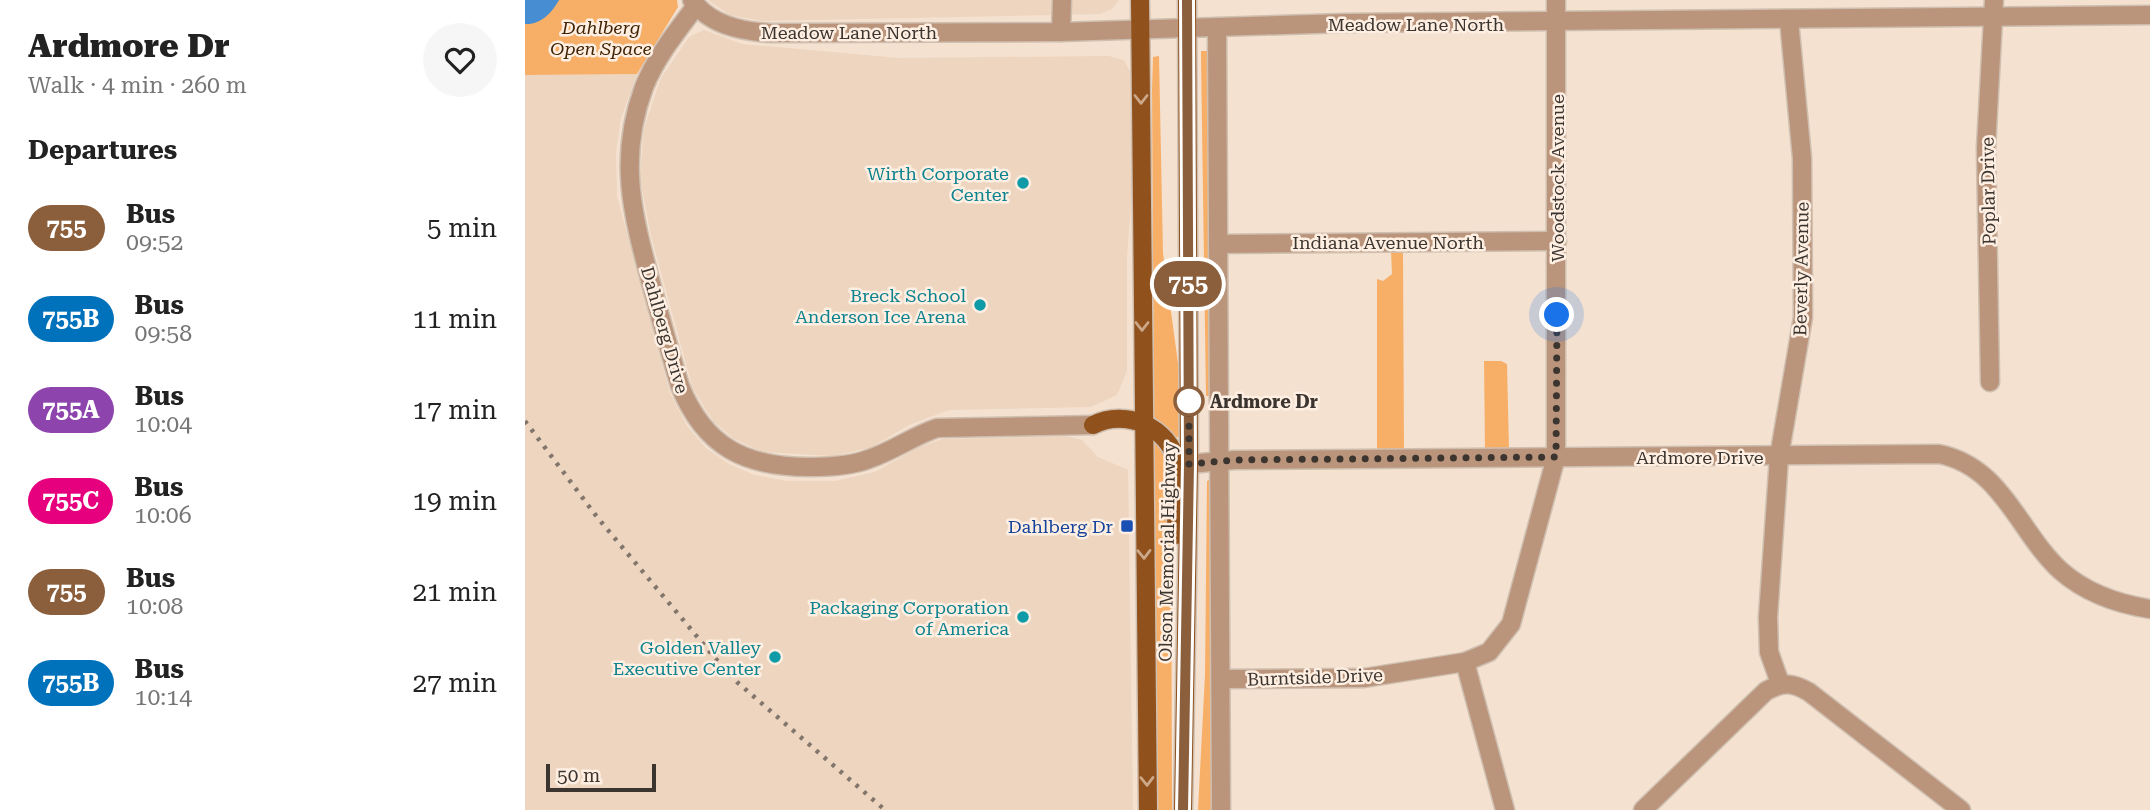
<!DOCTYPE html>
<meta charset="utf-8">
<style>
:root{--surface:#fff;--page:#f6f6f6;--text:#222;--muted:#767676}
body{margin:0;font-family:"Roboto Serif",serif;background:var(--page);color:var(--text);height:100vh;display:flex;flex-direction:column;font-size:26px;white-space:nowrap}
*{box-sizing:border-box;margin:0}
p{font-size:23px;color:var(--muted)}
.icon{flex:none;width:38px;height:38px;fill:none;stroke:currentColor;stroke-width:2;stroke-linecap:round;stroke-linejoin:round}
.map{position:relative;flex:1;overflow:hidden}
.drawer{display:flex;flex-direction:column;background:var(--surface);width:525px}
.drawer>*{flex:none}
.badge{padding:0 14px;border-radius:23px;font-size:24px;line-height:46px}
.scale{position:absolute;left:21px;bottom:18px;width:110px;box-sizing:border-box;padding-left:7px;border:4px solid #3c352f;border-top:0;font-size:19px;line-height:24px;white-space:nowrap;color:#3c352f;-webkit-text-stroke:5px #feefe2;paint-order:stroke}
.you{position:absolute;width:35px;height:35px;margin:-18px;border:5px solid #fff;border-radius:50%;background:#1a73e8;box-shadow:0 0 0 10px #1a73e833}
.map>.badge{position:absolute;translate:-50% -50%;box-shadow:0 0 0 4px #fff}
h2{padding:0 28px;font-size:26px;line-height:63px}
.round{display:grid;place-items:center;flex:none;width:74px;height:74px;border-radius:37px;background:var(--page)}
.summary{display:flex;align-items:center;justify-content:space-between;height:119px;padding:0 28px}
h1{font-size:33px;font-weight:800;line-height:52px}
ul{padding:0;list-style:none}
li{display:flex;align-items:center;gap:21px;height:91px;padding:0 28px}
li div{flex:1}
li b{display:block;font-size:26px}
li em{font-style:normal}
li .badge{min-width:77px;font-weight:700;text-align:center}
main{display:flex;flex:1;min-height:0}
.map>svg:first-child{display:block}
.built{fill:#edd5bf}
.green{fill:#f7af68}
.water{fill:#478dd1}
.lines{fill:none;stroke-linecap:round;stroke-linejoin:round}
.minor-casing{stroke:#cfbfb0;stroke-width:21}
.major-casing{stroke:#cfbfb0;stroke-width:21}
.minor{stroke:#ba957c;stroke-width:18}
.major{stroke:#90511c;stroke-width:18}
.rail{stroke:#82766c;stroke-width:4.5;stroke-dasharray:3.5 7;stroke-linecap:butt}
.oneway{stroke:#cca889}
.line-casing{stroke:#fff;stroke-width:16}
.line{stroke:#8b5e3c;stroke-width:10}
.walk{stroke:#3c352f;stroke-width:7;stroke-dasharray:0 12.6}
.culture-dot{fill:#0f9aa8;stroke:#feefe2;stroke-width:2.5}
.stop-dot{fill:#fff;stroke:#8b5e3c;stroke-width:3.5}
.transit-dot{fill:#1a4fb4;stroke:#feefe2;stroke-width:2.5}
.labels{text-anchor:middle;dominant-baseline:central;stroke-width:5;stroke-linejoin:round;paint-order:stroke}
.street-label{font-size:18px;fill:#3c352f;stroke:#feefe2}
.park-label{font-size:18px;font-style:italic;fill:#402303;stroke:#feefe2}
.culture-label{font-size:18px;fill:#0d838f;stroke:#feefe2;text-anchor:end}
.stop-label{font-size:18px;font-weight:bold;fill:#3c352f;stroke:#feefe2;text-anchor:start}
.transit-label{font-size:18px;fill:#164399;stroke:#feefe2;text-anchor:end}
</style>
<main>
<section class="drawer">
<div class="summary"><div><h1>Ardmore Dr</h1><p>Walk · 4 min · 260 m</p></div><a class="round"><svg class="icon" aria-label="heart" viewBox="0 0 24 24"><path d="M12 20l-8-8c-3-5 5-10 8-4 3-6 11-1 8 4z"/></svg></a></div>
<h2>Departures</h2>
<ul>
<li><span class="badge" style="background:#8b5e3c;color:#fff">755</span><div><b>Bus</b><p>09:52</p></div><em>5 min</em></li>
<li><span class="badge" style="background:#0072bc;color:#fff">755B</span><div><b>Bus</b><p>09:58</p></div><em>11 min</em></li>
<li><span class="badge" style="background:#8e44ad;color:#fff">755A</span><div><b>Bus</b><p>10:04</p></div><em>17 min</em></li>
<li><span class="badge" style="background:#e6007e;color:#fff">755C</span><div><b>Bus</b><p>10:06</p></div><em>19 min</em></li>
<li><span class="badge" style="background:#8b5e3c;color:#fff">755</span><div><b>Bus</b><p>10:08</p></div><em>21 min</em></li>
<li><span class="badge" style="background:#0072bc;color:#fff">755B</span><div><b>Bus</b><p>10:14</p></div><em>27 min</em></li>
</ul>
</section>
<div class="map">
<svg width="1625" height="810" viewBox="0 0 1625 810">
<rect width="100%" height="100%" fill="#f4e1d0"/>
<!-- built -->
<g class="built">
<path d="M183 0H594L587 9 575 14 237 21 205 15Z"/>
<path d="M179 30 217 44 374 58 584 56 599 60 605 72 607 192 602 256V371L592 395 566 407 424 410 384 425 347 447 309 456 237 452 208 438 189 422 168 389 126 236 115 178 119 128 136 78 164 37Z"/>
<path d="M112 74 96 118 91 152 92 196 145 393 162 426 181 448 204 464 229 475 262 481H310L350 472 394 447 418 439 542 436 557 440 573 457 603 470 608 810H0V75Z"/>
</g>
<!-- green -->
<g class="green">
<path d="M0 0H152L153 7 112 74 0 75Z"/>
<path d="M683 41 688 396H681L676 58V51H682Z"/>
<path d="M634 56 638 253 653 363 654 437H649L629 417 627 89 628 57Z"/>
<path d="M866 251H878L879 451H855L852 448V253V279L858 281 867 274Z"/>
<path d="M959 361H976L982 364 984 450H960Z"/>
<path d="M628 436 646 465 647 810H632Z"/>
<path d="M686 479 689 810H673L680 675 682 481Z"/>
</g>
<!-- water -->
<path class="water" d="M0 0H34C27 13 15 25 0 24Z"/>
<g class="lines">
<!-- minor casing -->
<g class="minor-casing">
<g id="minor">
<path d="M167 0C185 25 216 31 244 33L536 32 820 23 1625 15"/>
<path d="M171 6C152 31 131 57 119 87 92 160 108 216 127 287 136 320 145 353 155 386 180 448 221 467 285 467 305 467 326 466 344 459 368 451 388 436 412 428L568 425"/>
<path d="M692 27 696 810"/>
<path d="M536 32 537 0"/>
<path d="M693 244 1032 241"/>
<path d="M1465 382 1461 148 1469 0"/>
<path d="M664 464 709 460 1414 454C1478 467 1493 532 1536 571 1561 593 1593 604 1625 609"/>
<path d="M940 662 980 810"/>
<path d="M696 679 839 678 940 662 964 652 986 624 1031 457V0"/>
<path d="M1255 683 1244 652 1243 617 1254 457 1278 317 1277 158 1264 20"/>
<path d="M1118 810 1241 691C1258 682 1267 682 1284 692L1436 810"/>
</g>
</g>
<!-- major casing -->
<g class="major-casing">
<g id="major">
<path d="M615 0 623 810"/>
<path d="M568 425C601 408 644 427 652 463L651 535"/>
<path d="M658 810 664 464 662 0"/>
</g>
</g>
<!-- minor -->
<use href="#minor" class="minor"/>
<!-- major -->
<use href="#major" class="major"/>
<!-- rail -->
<path class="rail" d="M0 421 72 517 190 658 212 682 360 810"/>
</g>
<!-- one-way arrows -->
<defs><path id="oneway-chevron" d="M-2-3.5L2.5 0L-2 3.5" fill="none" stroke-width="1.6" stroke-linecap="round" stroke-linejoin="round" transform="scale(1.75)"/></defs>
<g class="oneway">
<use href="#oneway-chevron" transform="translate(616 99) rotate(90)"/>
<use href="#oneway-chevron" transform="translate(617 326) rotate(90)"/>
<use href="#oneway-chevron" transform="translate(619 554) rotate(89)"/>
<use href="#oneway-chevron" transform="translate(622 781) rotate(89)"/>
</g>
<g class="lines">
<!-- line casing -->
<g class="line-casing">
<path id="line" d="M658 810 664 464 662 0"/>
</g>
<!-- line -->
<use href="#line" class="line"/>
<!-- walk -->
<path class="walk" d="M664 401V464L709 460 1031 457 1032 315"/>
</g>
<!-- markers -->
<g class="culture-dot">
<circle cx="498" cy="183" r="7"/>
<circle cx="455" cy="305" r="7"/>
<circle cx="498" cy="617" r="7"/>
<circle cx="250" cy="657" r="7"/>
</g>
<circle class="stop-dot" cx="664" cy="401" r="14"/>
<rect class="transit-dot" x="595" y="519" width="14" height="14" rx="3.5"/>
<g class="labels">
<!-- street labels -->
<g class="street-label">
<text x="891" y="24">Meadow Lane North</text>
<text x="324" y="32">Meadow Lane North</text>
<text transform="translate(1032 178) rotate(-90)">Woodstock Avenue</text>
<text transform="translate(1463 191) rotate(-91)">Poplar Drive</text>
<text x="863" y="242">Indiana Avenue North</text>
<text transform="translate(1276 269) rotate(-89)">Beverly Avenue</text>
<text transform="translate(140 330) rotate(74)">Dahlberg Drive</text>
<text x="1175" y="457">Ardmore Drive</text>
<text transform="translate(642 552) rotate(-89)">Olson Memorial Highway</text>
<text transform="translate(790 677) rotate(-2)">Burntside Drive</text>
</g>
<!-- park labels -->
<g class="park-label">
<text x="76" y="27">Dahlberg<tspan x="76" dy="21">Open Space</tspan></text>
</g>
<!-- culture labels -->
<g class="culture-label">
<text x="484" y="173">Wirth Corporate<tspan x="484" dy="21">Center</tspan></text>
<text x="441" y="295">Breck School<tspan x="441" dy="21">Anderson Ice Arena</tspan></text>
<text x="484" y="607">Packaging Corporation<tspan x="484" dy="21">of America</tspan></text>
<text x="236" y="647">Golden Valley<tspan x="236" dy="21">Executive Center</tspan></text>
</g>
<!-- stop labels -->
<g class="stop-label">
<text x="685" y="401">Ardmore Dr</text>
</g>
<!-- transit labels -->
<g class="transit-label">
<text x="588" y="526">Dahlberg Dr</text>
</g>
</g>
</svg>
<div class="scale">50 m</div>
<div class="you" style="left:1032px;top:315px"></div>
<b class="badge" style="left:663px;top:284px;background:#8b5e3c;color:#fff">755</b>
</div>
</main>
